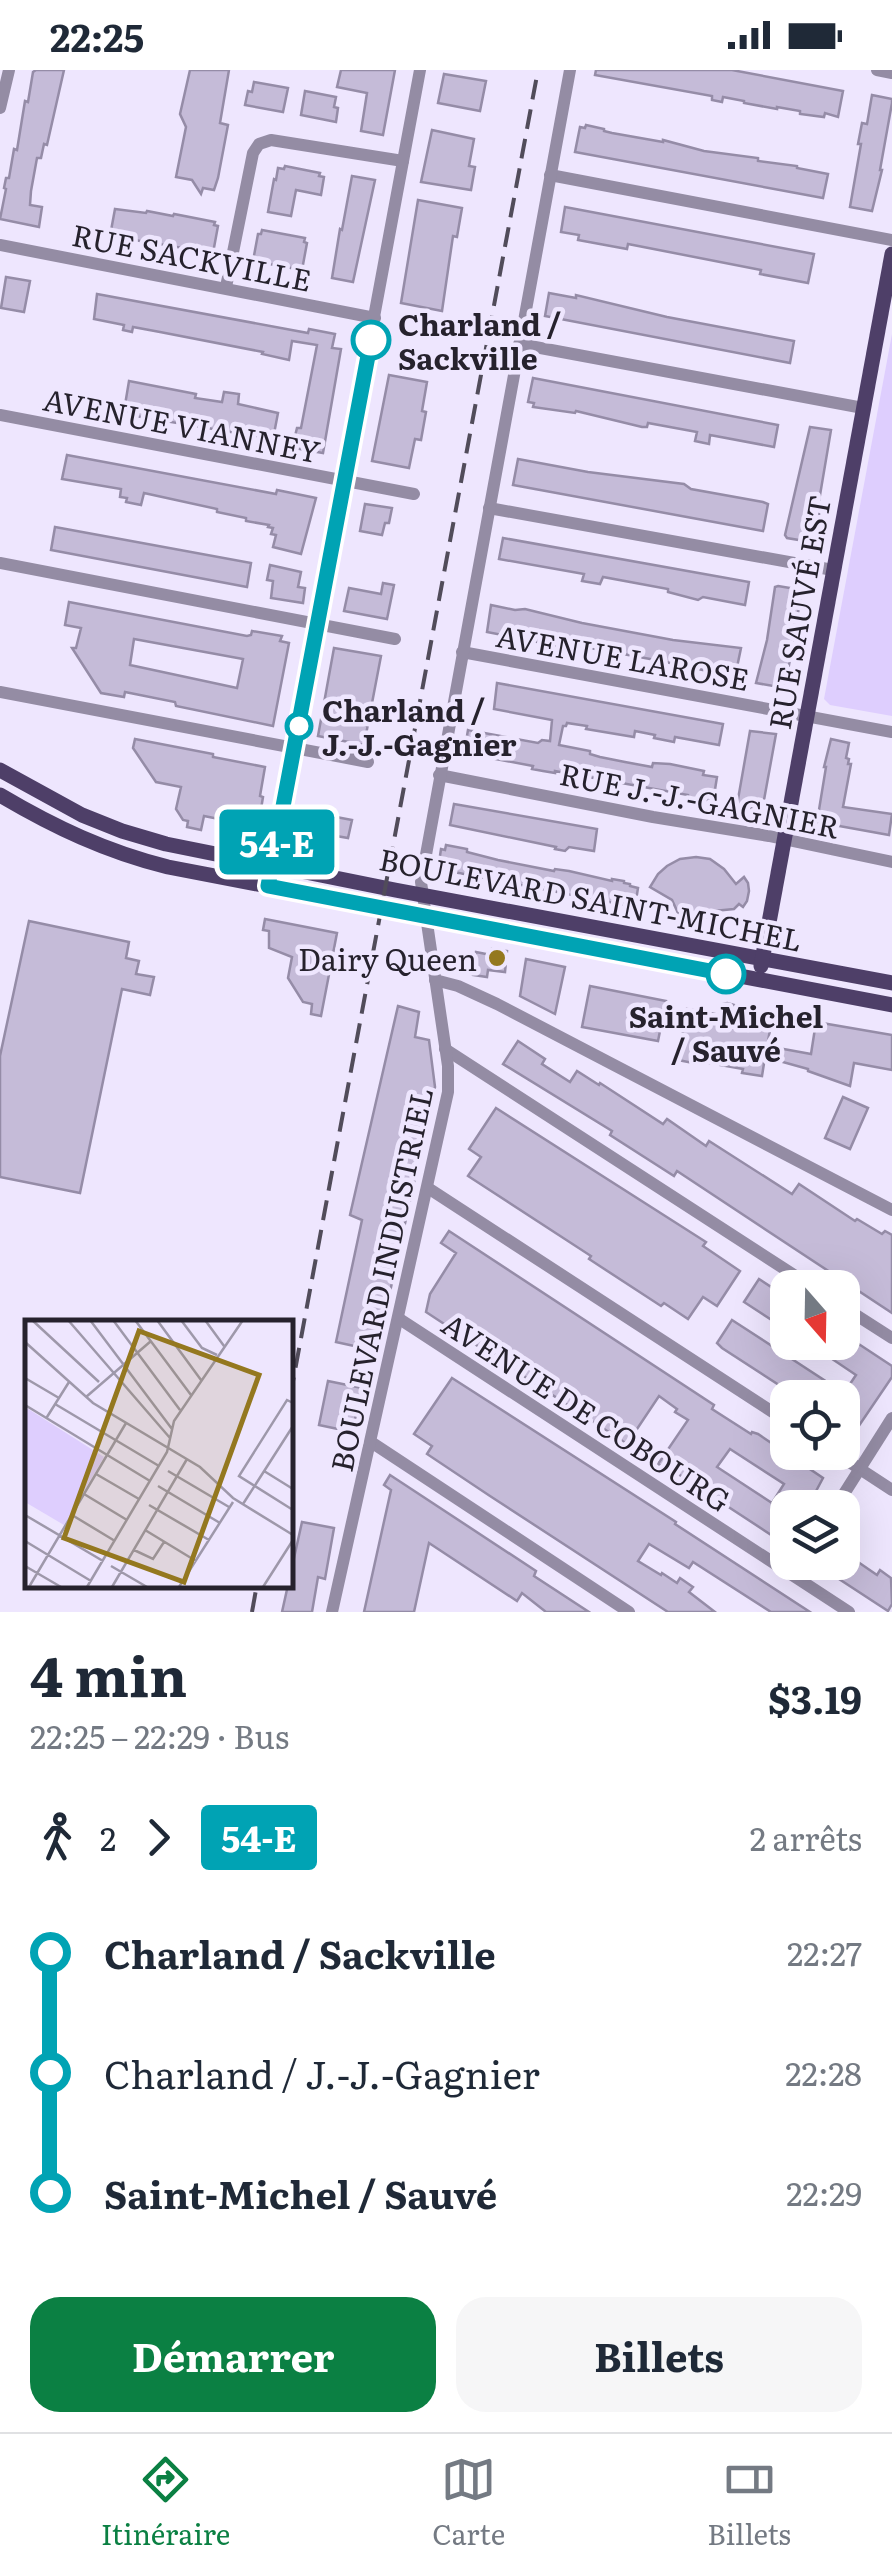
<!DOCTYPE html>
<html lang="fr">
<meta charset="utf-8">
<style>
:root{--surface:#fff;--page:#f6f6f7;--text:#1f2937;--muted:#747a83;--line:#e0e1e3;--accent:#0b8043}
body{margin:0;font-family:Literata,serif;background:var(--page);color:var(--text);height:100vh;display:flex;flex-direction:column;font-size:38px;white-space:nowrap}
*{box-sizing:border-box;margin:0}
p{font-size:32px;color:var(--muted)}
.icon{flex:none;width:55px;height:55px;fill:none;stroke:currentColor;stroke-width:2;stroke-linecap:round;stroke-linejoin:round}
.map{position:relative;height:1542px;overflow:hidden}
.details{display:flex;flex-direction:column;background:var(--surface);flex:1}
.details>*{flex:none}
.badge{padding:0 20px;border-radius:8px;font-size:35px;line-height:65px}
.needle{width:65px;rotate:160deg}
.buttons{position:absolute;left:770px;top:1200px;display:grid;gap:20px}
.buttons a{display:grid;place-items:center;width:90px;height:90px;border-radius:20px;background:var(--surface);box-shadow:0 10px 40px #0002;font-size:50px}
.map>.badge{position:absolute;translate:-50% -50%;box-shadow:0 0 0 5px #fff}
.legs{display:flex;align-items:center;gap:15px;height:110px;padding:0 30px;font-size:32px}
.legs p{margin-inline-start:auto}
.summary{display:flex;align-items:center;justify-content:space-between;height:170px;padding:0 30px}
h1{font-size:55px;font-weight:700;line-height:75px}
.action{display:flex;gap:20px;margin-top:auto;padding:20px 30px}
.action a{flex:1;height:115px;border-radius:30px;background:var(--accent);color:#fff;font-size:40px;font-weight:700;line-height:115px;text-align:center}
.action a+a{background:var(--page);color:var(--text)}
ul{padding:0 30px;list-style:none}
li{display:flex;align-items:center;gap:35px;height:120px;font-size:38px}
li i{display:grid;place-items:center;width:15px;height:100%;margin:0 12px;background:currentColor}
li i::after{content:'';width:25px;height:25px;margin:-12px;border:8px solid;border-radius:50%;background:var(--surface)}
li p{margin-inline-start:auto}
li:first-child i{background:linear-gradient(#0000 50%,currentColor 0)}
li:last-child i{background:linear-gradient(currentColor 50%,#0000 0)}
.status{display:flex;justify-content:space-between;align-items:center;height:70px;padding:0 50px;background:var(--surface);direction:ltr}
.status svg{height:28px;fill:currentColor}
.tab-bar{display:flex;justify-content:space-around;align-items:center;height:140px;border-top:2px solid var(--line);background:var(--surface);font-size:28px;color:var(--muted)}
.tab-bar a{display:grid;justify-items:center;gap:5px}
.tab-bar .active{color:var(--accent)}
.map>svg:first-child{display:block}
.green{fill:#decefe}
.building{fill:#c5bbd8;stroke:#958ca7;stroke-width:2.5;fill-rule:evenodd}
.lines{fill:none;stroke-linecap:round;stroke-linejoin:round}
.minor{stroke:#948ca4;stroke-width:12}
.major{stroke:#4e3f68;stroke-width:15}
.rail{stroke:#514c5a;stroke-width:4;stroke-dasharray:20 10;stroke-linecap:butt}
.line-1-casing{stroke:#fff;stroke-width:22}
.line-1{stroke:#00a3b4;stroke-width:15}
.stop-1-dot{fill:#fff;stroke:#00a3b4;stroke-width:5}
.poi-dot{fill:#94781f;stroke:#eee6fe;stroke-width:4}
.labels{text-anchor:middle;dominant-baseline:central;stroke-width:9;stroke-linejoin:round;paint-order:stroke}
.street-label{font-size:30px;fill:#26222d;stroke:#eee6fe}
.stop-label{font-size:30px;font-weight:bold;fill:#26222d;stroke:#eee6fe;text-anchor:start}
.poi-label{font-size:30px;fill:#26222d;stroke:#eee6fe;text-anchor:end}
.inset-road{fill:none;stroke:#9e98aa;stroke-width:2.5}
.view{fill:#94781f;fill-opacity:0.15;stroke:#94781f;stroke-width:5}
.inset-edge{fill:none;stroke:#26222d;stroke-width:5}
</style>
<div class="status"><b>22:25</b><svg viewBox="0 0 49 12"><path d="M0 12V9h3v3zM5 12V6h3v6zM10 12V3h3v9zM15 12V0h3v12zM26 1h20v11H26zM47 4h2v5h-2z"/></svg></div>
<div class="map">
<svg width="892" height="1542" viewBox="0 0 892 1542">
<rect width="100%" height="100%" fill="#eee6fe"/>
<!-- green -->
<path class="green" d="M892 264V646L830 635 824 629Z"/>
<!-- building -->
<g class="building">
<path d="M36 0H64L47 75 44 74 41 88H37L31 121 30 135 42 137 39 157 0 149 6 119 4 118 6 108H9L14 79 17 80 25 31 28 32 33 2Z"/>
<path d="M190 0H229L220 53 228 55 218 108 214 120 203 118 201 124 192 110 176 107 186 57 180 44Z"/>
<path d="M341 0H395L383 65 361 61 367 23 337 17Z"/>
<path d="M596 0H732L843 21 838 47 825 43 824 47 800 44V41L777 37V39L744 33V31L723 27 722 32 712 30V26L595 5Z"/>
<path d="M444 4 486 11 480 41 438 33Z"/>
<path d="M254 12 288 18 283 42 245 35 248 21 252 22Z"/>
<path d="M305 21 336 27 334 37 338 38 336 52 301 45Z"/>
<path d="M872 25 892 29V33L880 100H882L872 141 850 137 861 74H858L862 53 867 54Z"/>
<path d="M586 55 604 59V61L612 63 663 72V70L704 81 758 88V91L797 96V98L828 104 823 128 575 82 580 57 585 58Z"/>
<path d="M432 60 474 69 469 96 475 97 471 120 421 112Z"/>
<path d="M285 96 320 103 319 106 324 107 321 125 296 120 291 146 268 142 274 109 276 110 278 98 284 99Z"/>
<path d="M352 106 375 110 353 212 332 208 340 159 342 160Z"/>
<path d="M418 130 462 138 457 167 453 166 442 241 401 233Z"/>
<path d="M565 137 814 184 808 213 760 204 761 200 628 174 627 179 578 170 579 165 561 162Z"/>
<path d="M115 139 146 143 147 141 173 146 174 144 215 152 214 155 218 156 213 183 110 166Z"/>
<path d="M262 160 305 168 304 172 307 173 302 200 253 191 258 164H261Z"/>
<path d="M6 207 30 211 24 242 1 238Z"/>
<path d="M549 223 576 228V225L667 247 794 271 790 293 545 246Z"/>
<path d="M97 224 308 263 309 259 335 264 332 278 341 279 323 383 288 377 290 365 295 366 297 358H301L317 275 292 271 289 290 262 284 263 282 160 262 133 257 132 262 123 260 124 255 94 249Z"/>
<path d="M389 305 427 312 422 341 426 342 421 370 415 369 409 398 372 391Z"/>
<path d="M533 308 778 355 774 377 710 365 709 374 695 371 697 362 648 353 647 357H642L576 341 575 343 533 337 534 333 528 332Z"/>
<path d="M129 311 196 324 195 328 222 332 224 322 239 324 238 334 278 343 273 369 129 345V342L124 341Z"/>
<path d="M810 357 831 360 819 431V446L817 445 811 472 787 468 785 465Z"/>
<path d="M67 385 276 424 277 420 316 428 301 484 273 477 276 465 271 464 273 458 268 457 269 455 246 451V448L217 442V439L144 423 141 435 126 432 127 428 120 427 121 419 62 409Z"/>
<path d="M518 389 588 402 684 414 691 419 763 432 768 434 763 461 513 415Z"/>
<path d="M365 434 392 438 389 453H385L382 465 360 461Z"/>
<path d="M55 457 251 493 247 517 51 480Z"/>
<path d="M503 468 749 512 745 535 703 527 698 530 668 522V519L603 507 600 514 582 511 584 504 499 489Z"/>
<path d="M270 495 301 502 298 517 305 518 303 533 271 528 273 511 267 510Z"/>
<path d="M383 513 394 515 387 549 344 541 349 518 381 524Z"/>
<path d="M778 516 802 520 785 618 756 613 767 570 775 517Z"/>
<path d="M69 532 247 566 251 565 252 561 282 566 280 571 289 573 273 656 176 636 175 632 125 622 124 627 101 623 72 578H76L81 558 65 555ZM134 569 243 589 237 618 130 595Z"/>
<path d="M491 535 515 540 525 539 582 553 673 570 741 578 735 607 661 591 579 576 578 580 487 562Z"/>
<path d="M334 578 381 586 364 675 318 666Z"/>
<path d="M497 613 723 654 719 675 675 667 674 672 654 668 655 665 635 661 634 667 586 659 587 656 567 653 566 656H563L559 675 590 681V684L600 687 625 692 652 697 653 693 670 694 704 701 703 705 717 707 713 732 688 727V725L555 701V703L543 701 532 699 533 696 464 683 468 660 538 673 542 670 550 671 552 650 494 639Z"/>
<path d="M750 661 776 664 762 741 737 735Z"/>
<path d="M135 669 213 684V687L265 697 260 726 263 727 258 757 204 746 201 760 187 757 188 751 183 750 176 739 181 717 156 712 133 678Z"/>
<path d="M831 669 849 673 846 688 849 689 848 694H851L843 737 892 744 889 765 817 752 826 697H824Z"/>
<path d="M454 734 597 759 594 781 569 777 565 781 555 779 556 777 450 755Z"/>
<path d="M310 742 352 750 348 768 307 761Z"/>
<path d="M446 775 467 779V782L498 790 554 801 555 799 569 801 612 811V809L624 811V813L630 814V816L638 818 635 837 438 799 441 779 445 780Z"/>
<path d="M696 787 710 789 724 799 736 814 744 807 748 813 749 821 747 831 743 837 739 834 734 839 714 841 694 857 683 854 672 830 650 817 658 804 667 796 680 789Z"/>
<path d="M265 849 337 863 321 946 311 944 312 934 303 932 288 908 292 887 269 878V861L263 860Z"/>
<path d="M29 851 129 872 126 888 139 891 136 904 154 907 150 925 122 919 80 1123 0 1107V986Z"/>
<path d="M492 879 507 881 505 902 488 900 487 907 473 905 476 882 491 885Z"/>
<path d="M526 889 565 897 555 944 520 926Z"/>
<path d="M590 916 666 931 658 971 582 957Z"/>
<path d="M727 933 741 937 739 949 771 955 767 976 811 984 816 952 892 965V1000L854 993 850 1016 808 1001V999L765 987 762 1006 742 1003 743 999 698 991V994L678 990 687 939 720 945 723 934Z"/>
<path d="M398 936 419 942 415 967 429 970 435 1017 377 1281 336 1272 362 1150 350 1145Z"/>
<path d="M518 971 545 989 542 994 570 1012 577 1001 599 1015 600 1013 663 1054 667 1049 706 1076 709 1071 792 1124 799 1114 855 1151 857 1149 882 1164 885 1161 892 1165V1243L677 1101 674 1106 610 1065 612 1061 503 994Z"/>
<path d="M843 1027 868 1038 850 1079 825 1068Z"/>
<path d="M496 1038 706 1172 703 1176 740 1201 717 1236 703 1227 688 1249 664 1233 661 1236 589 1189 591 1186 468 1106 481 1087 469 1079Z"/>
<path d="M449 1161 714 1335 712 1339 751 1364 752 1362 758 1364 823 1408 807 1438H788V1464L782 1472 672 1400 671 1402 658 1394 688 1350 675 1342 677 1339 659 1326 627 1374 426 1242 430 1224 456 1183 441 1173ZM730 1379 784 1414 772 1433 717 1397Z"/>
<path d="M759 1209 788 1228V1246L781 1256 744 1232Z"/>
<path d="M732 1250 844 1323 856 1305 807 1272H842V1263L892 1296V1307L854 1363 842 1355V1328H799L722 1278 717 1273Z"/>
<path d="M452 1308 676 1452 675 1454 810 1542H771L693 1492 689 1498 649 1474 638 1491 661 1505 662 1503 677 1513 680 1508 693 1517 689 1522 715 1542H668L490 1426 427 1384 432 1376 414 1364Z"/>
<path d="M328 1311 362 1318 352 1362 319 1355Z"/>
<path d="M390 1405 536 1501 534 1506 589 1542H546L522 1523 517 1531 429 1473 414 1542H364L391 1420 384 1415Z"/>
<path d="M302 1452 334 1458 325 1509 318 1507 312 1542H282Z"/>
<path d="M842 1481 877 1505 880 1500 891 1508 892 1534 888 1541 813 1492H842Z"/>
</g>
<g class="lines">
<!-- minor -->
<g class="minor">
<path d="M877 0 892 3"/>
<path d="M0 38 9 0"/>
<path d="M550 105 892 170"/>
<path d="M0 175 375 248"/>
<path d="M226 217 253 83 259 74 271 70 403 91"/>
<path d="M519 274 863 338"/>
<path d="M0 345 414 424"/>
<path d="M489 438 833 500"/>
<path d="M0 493 395 569"/>
<path d="M462 582 892 662"/>
<path d="M0 622 368 692"/>
<path d="M439 705 653 747 769 766 892 792"/>
<path d="M268 816 420 0"/>
<path d="M435 910 458 916 497 934 892 1140"/>
<path d="M445 979 814 1218"/>
<path d="M428 1118 788 1352"/>
<path d="M842 1236 892 1268"/>
<path d="M398 1248 849 1542"/>
<path d="M371 1372 629 1542"/>
<path d="M834 1382 892 1420"/>
<path d="M835 1438 892 1348"/>
<path d="M332 1542 448 1022V996L421 812 570 0"/>
</g>
<!-- major -->
<g class="major">
<path d="M0 700 82 745 122 761 166 774 395 820 892 913"/>
<path d="M0 725C54 757 107 782 168 797L892 935"/>
<path d="M761 896 892 184"/>
</g>
<!-- rail -->
<g class="rail">
<path d="M290 1327 538 0"/>
<path d="M252 1542 257 1514"/>
</g>
</g>
<g class="lines">
<!-- line-1 casing -->
<g class="line-1-casing">
<path id="line-1" d="M371 270 268 816 726 904"/>
</g>
<!-- line-1 -->
<use href="#line-1" class="line-1"/>
</g>
<!-- markers -->
<g class="stop-1-dot">
<circle cx="371" cy="270" r="18"/>
<circle cx="299" cy="656" r="12"/>
<circle cx="726" cy="904" r="18"/>
</g>
<circle class="poi-dot" cx="497" cy="888" r="10"/>
<g class="labels">
<!-- street labels -->
<g class="street-label">
<text transform="translate(192 186) rotate(11)">RUE SACKVILLE</text>
<text transform="translate(182 354) rotate(11)">AVENUE VIANNEY</text>
<text transform="translate(798 542) rotate(-80)">RUE SAUVÉ EST</text>
<text transform="translate(623 586) rotate(10)">AVENUE LAROSE</text>
<text transform="translate(700 729) rotate(11)">RUE J.-J.-GAGNIER</text>
<text transform="translate(591 828) rotate(11)">BOULEVARD SAINT-MICHEL</text>
<text transform="translate(380 1209) rotate(-78)">BOULEVARD INDUSTRIEL</text>
<text transform="translate(587 1341) rotate(33)">AVENUE DE COBOURG</text>
</g>
<!-- stop labels -->
<g class="stop-label">
<text x="398" y="253">Charland /<tspan x="398" dy="34">Sackville</tspan></text>
<text x="322" y="639">Charland /<tspan x="322" dy="34">J.-J.-Gagnier</tspan></text>
<text x="726" y="945" text-anchor="middle">Saint-Michel<tspan x="726" dy="34">/ Sauvé</tspan></text>
</g>
<!-- poi labels -->
<g class="poi-label">
<text x="477" y="888">Dairy Queen</text>
</g>
</g>
<!-- overview -->
<g transform="translate(25 1250)">
<rect width="268" height="268" fill="#eee6fe"/>
<path d="M0 87 79 137 39 205 0 182Z" fill="#decefe"/>
<path class="inset-road" d="M7 0 74 62M43 0 145 118M65 0 147 109M88 0 155 90M110 0 166 75M132 0 176 60M156 0 177 28 192 35M180 0 199 26M0 22 68 83 175 147 208 178 268 215M0 58 34 78M61 77 126 21M268 83 262 80 214 156 268 190M30 84 134 146M0 85 125 161M22 97 44 62M143 151 204 187M239 151 268 169M71 154 114 179M133 166 195 203M59 174 102 200M218 184 268 106M124 185 184 220M0 195 78 241M47 195 90 221M120 210 171 241M0 221 66 261M109 230 128 239 139 222M0 246 36 267M86 246 122 267M4 267 101 103M62 267 142 132 149 101 218 0M87 267 162 139M154 267 208 182M238 267 268 220"/>
<path class="view" d="M114 11 234 55 159 262 39 218Z"/>
<rect width="268" height="268" class="inset-edge"/>
</g>
</svg>
<div class="buttons">
<a><svg class="needle" viewBox="-14 -14 28 28"><path d="M0-13l5 13h-10z" fill="#e53935"/><path d="M0 13l5-13h-10z" fill="#747a83"/></svg></a>
<a><svg class="icon" aria-label="locate" viewBox="0 0 24 24"><circle cx="12" cy="12" r="6"/><path d="M12 2v4M12 18v4M2 12h4M18 12h4"/></svg></a>
<a><svg class="icon" aria-label="layers" viewBox="0 0 24 24"><path d="M12 4l9 5-9 5-9-5zM3 14l9 5 9-5"/></svg></a>
</div>
<b class="badge" style="left:277px;top:772px;background:#00a3b4;color:#fff">54-E</b>
</div>
<section class="details">
<div class="summary"><div><h1>4 min</h1><p>22:25 – 22:29 · Bus</p></div><b>$3.19</b></div>
<div class="legs"><svg class="icon" aria-label="walk" viewBox="0 0 24 24"><circle cx="13" cy="4" r="2"/><path d="M13 8l-2 6 4 7M11 14l-3 7M7 12l3-4h3l4 4"/></svg>2<svg class="icon" aria-label="forward" viewBox="0 0 24 24"><path d="M9 5l7 7-7 7"/></svg><b class="badge" style="background:#00a3b4;color:#fff">54-E</b><p>2 arrêts</p></div>
<ul>
<li><i style="color:#00a3b4"></i><b>Charland / Sackville</b><p>22:27</p></li>
<li><i style="color:#00a3b4"></i><span>Charland / J.-J.-Gagnier</span><p>22:28</p></li>
<li><i style="color:#00a3b4"></i><b>Saint-Michel / Sauvé</b><p>22:29</p></li>
</ul>
<div class="action"><a>Démarrer</a><a>Billets</a></div>
</section>
<nav class="tab-bar">
<a class="active"><svg class="icon" aria-label="directions" viewBox="0 0 24 24"><path d="M12 3l9 9-9 9-9-9zM9 14v-3h6M13 9l2 2-2 2"/></svg>Itinéraire</a>
<a><svg class="icon" aria-label="map" viewBox="0 0 24 24"><path d="M3 6l6-2 6 2 6-2v14l-6 2-6-2-6 2zM9 4v14M15 6v14"/></svg>Carte</a>
<a><svg class="icon" aria-label="tickets" viewBox="0 0 24 24"><path d="M3 7h18v10H3zM15 7v10"/></svg>Billets</a>
</nav>
